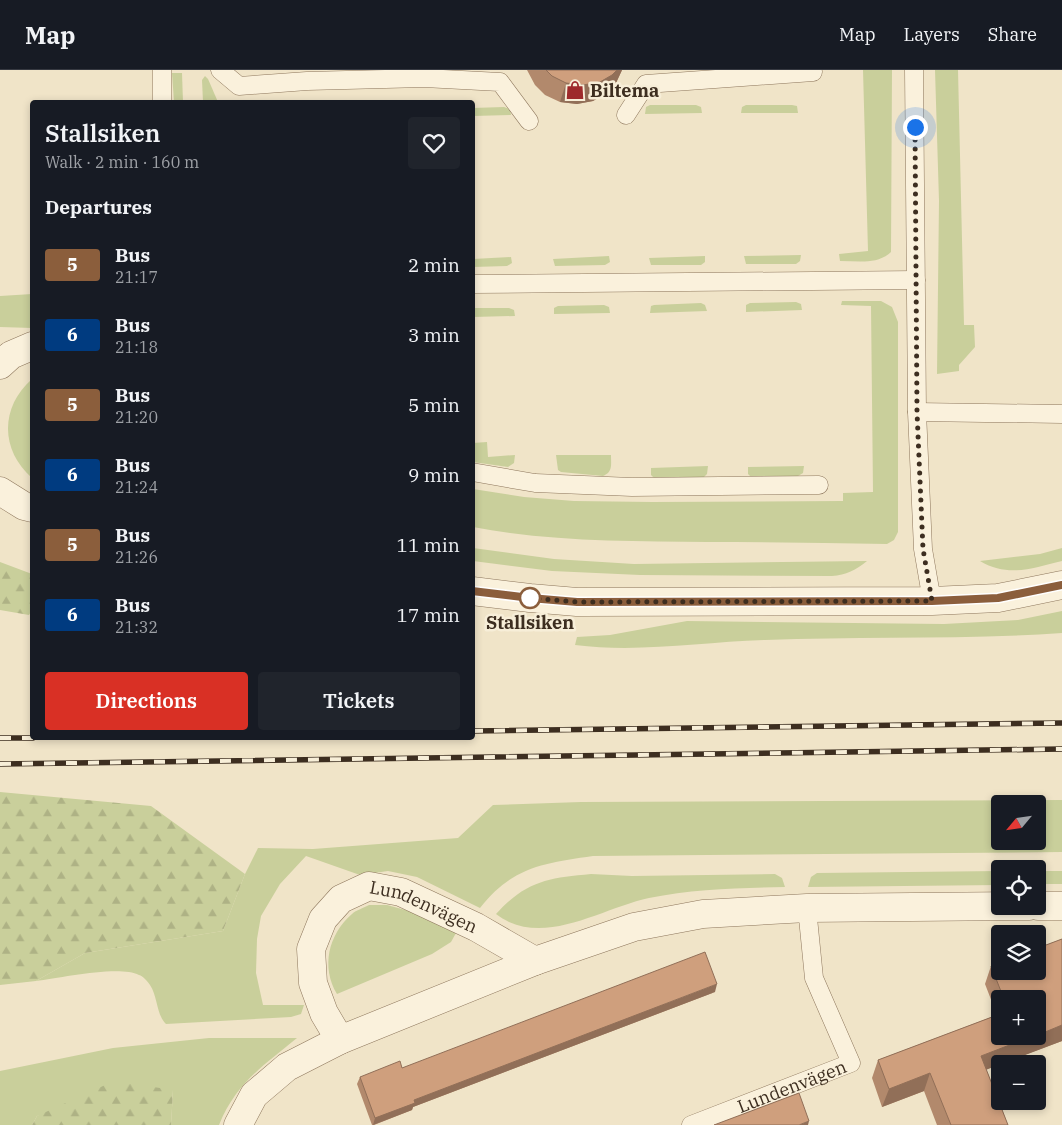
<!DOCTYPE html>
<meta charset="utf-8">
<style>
:root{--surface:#171b24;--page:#20242c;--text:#f1f3f6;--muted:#9ea1a6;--line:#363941;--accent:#d93025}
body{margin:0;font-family:"IBM Plex Serif",serif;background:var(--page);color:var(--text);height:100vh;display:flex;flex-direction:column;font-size:19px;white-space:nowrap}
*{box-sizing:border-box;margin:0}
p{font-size:16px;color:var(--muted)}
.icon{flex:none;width:28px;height:28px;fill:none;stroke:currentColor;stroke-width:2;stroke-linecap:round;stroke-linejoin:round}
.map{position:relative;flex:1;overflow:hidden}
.drawer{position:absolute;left:30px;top:30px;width:445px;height:640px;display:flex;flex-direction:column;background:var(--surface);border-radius:5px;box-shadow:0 2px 8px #0003}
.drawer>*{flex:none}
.badge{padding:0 10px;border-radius:4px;font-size:18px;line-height:32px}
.needle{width:32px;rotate:241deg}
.tools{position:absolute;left:991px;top:725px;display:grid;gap:10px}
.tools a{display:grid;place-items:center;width:55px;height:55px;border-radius:5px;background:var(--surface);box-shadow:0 2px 8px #0003;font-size:25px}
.you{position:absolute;width:25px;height:25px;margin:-12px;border:4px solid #fff;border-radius:50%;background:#1a73e8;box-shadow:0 0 0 8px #1a73e833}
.map>.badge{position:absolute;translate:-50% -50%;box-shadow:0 0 0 2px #fff}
h2{padding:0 15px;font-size:19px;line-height:45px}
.round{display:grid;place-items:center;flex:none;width:52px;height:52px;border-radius:5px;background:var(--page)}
.summary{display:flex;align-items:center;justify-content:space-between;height:85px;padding:0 15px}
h1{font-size:24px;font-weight:600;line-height:38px}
.action{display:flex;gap:10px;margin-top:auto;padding:10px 15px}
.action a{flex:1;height:58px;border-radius:5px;background:var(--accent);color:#fff;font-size:20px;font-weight:600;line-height:58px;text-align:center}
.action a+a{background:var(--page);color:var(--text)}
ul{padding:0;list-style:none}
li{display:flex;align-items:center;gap:15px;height:70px;padding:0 15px}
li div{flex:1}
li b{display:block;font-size:19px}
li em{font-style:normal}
li .badge{min-width:55px;font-weight:700;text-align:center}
header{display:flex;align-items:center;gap:30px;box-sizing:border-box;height:70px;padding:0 25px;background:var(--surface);border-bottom:1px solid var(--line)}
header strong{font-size:24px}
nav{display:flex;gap:28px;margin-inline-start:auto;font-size:18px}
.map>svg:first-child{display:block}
.green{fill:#c9cf9b;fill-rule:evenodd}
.forest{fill:url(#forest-firs)}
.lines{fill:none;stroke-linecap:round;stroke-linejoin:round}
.service-casing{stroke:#8d765c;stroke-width:19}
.minor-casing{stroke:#8d765c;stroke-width:29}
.service{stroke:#faf1dc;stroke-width:18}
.minor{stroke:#faf1dc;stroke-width:28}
.rail-casing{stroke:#3d2e20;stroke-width:5.5}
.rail{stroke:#f7eed8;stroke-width:4;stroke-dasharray:11;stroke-linecap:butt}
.wall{fill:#b2896c;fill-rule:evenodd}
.shaded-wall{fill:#916f58}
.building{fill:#cf9f7d;stroke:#916f58}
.line-casing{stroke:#fff;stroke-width:11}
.line{stroke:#8b5e3c;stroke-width:8}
.walk{stroke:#3d2e20;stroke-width:5;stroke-dasharray:0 9}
.stop-dot{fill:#fff;stroke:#8b5e3c;stroke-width:2.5}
.labels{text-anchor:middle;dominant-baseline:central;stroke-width:5;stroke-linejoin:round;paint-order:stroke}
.poi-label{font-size:18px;font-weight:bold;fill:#3d2e20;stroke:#f7eed8;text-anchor:start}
.stop-label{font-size:18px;font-weight:bold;fill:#3d2e20;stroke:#f7eed8}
.street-label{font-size:18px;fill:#3d2e20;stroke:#f7eed8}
</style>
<header>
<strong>Map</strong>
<nav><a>Map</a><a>Layers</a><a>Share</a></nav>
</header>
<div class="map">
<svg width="1062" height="1055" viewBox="0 0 1062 1055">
<defs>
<pattern id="forest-firs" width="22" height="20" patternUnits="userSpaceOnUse" patternTransform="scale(1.25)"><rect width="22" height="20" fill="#c9cf9b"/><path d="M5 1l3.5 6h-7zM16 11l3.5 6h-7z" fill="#aeb285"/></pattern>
</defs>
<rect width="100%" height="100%" fill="#f0e4c8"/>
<!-- green -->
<g class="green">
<path d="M863 0H892L891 182C877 195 858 191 840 191L839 184 868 181Z"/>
<path d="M935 0H958L964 255H974L975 277 959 295V301L937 304 939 131Z"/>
<path d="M172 3H182L183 32H174Z"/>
<path d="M205 6 208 9 218 32H203L202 10Z"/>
<path d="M650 35H696L701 37 702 43 645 44 646 37Z"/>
<path d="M746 35H792L797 36 798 43H741L742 37Z"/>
<path d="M504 37 510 39 511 45 473 46 472 38Z"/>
<path d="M801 185 800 191 796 194H746L744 186Z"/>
<path d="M609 186 610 192 605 195 555 196 553 189Z"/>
<path d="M705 186V192L701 195H651L649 188Z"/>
<path d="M511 187 512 193 507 196 473 197V189Z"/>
<path d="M32 224V258L0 257V226Z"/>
<path d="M842 231H881L892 237 898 252V462L894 470 887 474C827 473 767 472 708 472 629 471 550 472 473 457V419L524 427 574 431 652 432 843 431V423L873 422 871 236 841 235Z"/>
<path d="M796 232 801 234 802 240 746 242V235L750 233Z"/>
<path d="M701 233 705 235 707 241 650 243 651 236 654 235Z"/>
<path d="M604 235 609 237 610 243 554 244V238L558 236Z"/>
<path d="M472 238H509L514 240 515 246 473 247Z"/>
<path d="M32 309V408C0 380 0 337 32 309Z"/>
<path d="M487 372 488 387 515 385 514 393 508 397 473 392V373Z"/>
<path d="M556 385H611C611 395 613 402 603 406L561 402 558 400Z"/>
<path d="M708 396 707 404 704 407 654 408 651 405V398Z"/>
<path d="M804 396 803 403 798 406 751 407 748 404V397Z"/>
<path d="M473 478 554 489 634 494 867 491C856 500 846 505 832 506L640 505 552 501 473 491Z"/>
<path d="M1062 478V491C1032 498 1009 508 980 491L1040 484Z"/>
<path d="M1062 541V563C963 570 864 566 765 570 702 572 638 583 575 575L577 567 610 565 687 551 944 554 1018 550Z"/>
<path d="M1062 730V782L593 786C544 793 512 797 480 838L417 807 388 801 360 805 306 786 280 814 261 846 257 869 256 903 263 935H304L301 944 291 947 166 954C156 944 158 927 150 915 148 912 143 906 139 905 119 895 61 908 36 911L85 883 223 861 245 804 258 778 313 779 458 768 493 735 581 732ZM1000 734H1038V771H1000Z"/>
<path d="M1000 801V815L808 817 811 807 817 803Z"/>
<rect x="1038" y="801" width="24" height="13"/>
<path d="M591 804 632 806 775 804 782 808 785 817C739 818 693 819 649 828 606 837 553 872 509 852 505 850 500 847 496 844 526 811 548 808 591 804Z"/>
<path d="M369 835H387L409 841 456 863 451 872 432 884 337 924C321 897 328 865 352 844 356 840 364 838 369 835Z"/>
<path d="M209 968H297C263 996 236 1013 219 1055H171L173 1020 37 1046 32 1055H0V1001L113 978Z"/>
</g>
<!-- forest -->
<g class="forest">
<path d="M0 492 32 504V540L29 545 0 540Z"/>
<path d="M0 722 151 736 245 804 223 861 85 883 36 911 0 915Z"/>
<path d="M114 1011 173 1020 171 1055H32L37 1046Z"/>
</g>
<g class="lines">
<!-- service casing -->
<g class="service-casing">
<g id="service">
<path d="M162 0V32"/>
<path d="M220 0 239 16 307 11 424 8 500 12 529 51"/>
<path d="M914 0 917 342 923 479 932 531"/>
<path d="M626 45 646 14 813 2"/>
<path d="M472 214 916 210"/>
<path d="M917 342 1062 344"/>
<path d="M472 402 535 413 632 417 819 415"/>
<path id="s1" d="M691 1055 851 993 814 908 807 838"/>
</g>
</g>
<!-- minor casing -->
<g class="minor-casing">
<g id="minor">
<path d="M0 295 11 285 32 276"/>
<path d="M0 421 24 436 32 438"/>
<path d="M472 521 530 528 577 532 932 531 998 528 1062 515"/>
<path d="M1038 836H1062"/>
<path id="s2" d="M340 970 324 943 313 913 311 879 323 849 341 829 369 816 401 822 476 857 535 891"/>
<path d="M238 1055 254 1025 287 997 340 970 535 891 634 857 703 844 807 838 1029 836"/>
</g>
</g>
<!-- service -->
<use href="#service" class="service"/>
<!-- minor -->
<use href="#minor" class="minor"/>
<!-- rail casing -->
<g class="rail-casing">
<g id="rail">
<path d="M472 661 1062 653"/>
<path d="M0 668H33"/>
<path d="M0 694 1062 679"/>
</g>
</g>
<!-- rail -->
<use href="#rail" class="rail"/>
</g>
<!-- wall -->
<g class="wall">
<path d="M527 0H622L616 13 605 24 593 31 577 34 560 32 545 25 535 15Z"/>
<path d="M1062 869V971L986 999 1008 1055H937L924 1021 882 1037 872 1008 878 990 997 945 985 914 991 896 1000 893V901H1038V878ZM1000 929H1038V966H1000Z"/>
<path d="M715 922 413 1037 412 1040 374 1055H372L357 1014 360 1007 402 998Z"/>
</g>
<!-- shaded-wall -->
<g class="shaded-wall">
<path d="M617 0H622L616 13 605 24 593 31 577 34 560 32 566 13Z"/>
<path d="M717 914 715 922 413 1037 412 1040 373 1055 375 1048 414 1030Z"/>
<path d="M1062 955V971L975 1004 981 986 1033 966H1038V965Z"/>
<path d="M930 1003 924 1021 882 1037 889 1019Z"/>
<path d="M809 1051 808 1055H799Z"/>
</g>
<!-- building -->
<g class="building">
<path d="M546 0H617L612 5 600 12 583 15 566 13 552 6Z"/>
<path d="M1062 869V955L1038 965V929H1004L991 896 1000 893V901H1038V878Z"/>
<path d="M705 882 717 914 414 1030 415 1033 375 1048 360 1007 400 991 402 998Z"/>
<path d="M1000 944V966H1033L981 986 1008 1055H951L930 1003 889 1019 878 990Z"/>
<path d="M799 1023 809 1051 799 1055H714Z"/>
</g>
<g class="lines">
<!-- line casing -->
<g class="line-casing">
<path id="line" d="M472 521 530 528 577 532 932 531 998 528 1062 515"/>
</g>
<!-- line -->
<use href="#line" class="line"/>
<!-- walk -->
<path class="walk" d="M530 528 577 532 932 531 923 479 917 342 915 57"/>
</g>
<!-- icons -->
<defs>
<g id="shop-bare" transform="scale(1.5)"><path d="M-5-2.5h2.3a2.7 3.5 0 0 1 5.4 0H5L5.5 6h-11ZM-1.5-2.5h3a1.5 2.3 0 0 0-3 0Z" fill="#9e2a2b" stroke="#f7eed8" stroke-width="2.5" paint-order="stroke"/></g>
</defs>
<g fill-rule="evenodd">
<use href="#shop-bare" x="575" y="20"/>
</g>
<!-- markers -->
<circle class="stop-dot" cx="530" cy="528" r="10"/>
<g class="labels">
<!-- poi labels -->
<g class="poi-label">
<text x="590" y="20">Biltema</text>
</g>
<!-- stop labels -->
<g class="stop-label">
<text x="530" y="552">Stallsiken</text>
</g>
<!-- street labels -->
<g class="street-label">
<text stroke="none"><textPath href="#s2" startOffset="246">Lundenvägen</textPath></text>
<text stroke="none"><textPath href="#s1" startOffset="108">Lundenvägen</textPath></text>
</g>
</g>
</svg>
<div class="tools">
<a><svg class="needle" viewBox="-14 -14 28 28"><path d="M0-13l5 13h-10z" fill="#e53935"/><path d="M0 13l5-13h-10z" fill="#9ea1a6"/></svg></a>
<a><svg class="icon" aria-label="locate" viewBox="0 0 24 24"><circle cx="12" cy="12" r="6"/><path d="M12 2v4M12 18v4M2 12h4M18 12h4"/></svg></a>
<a><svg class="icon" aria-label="layers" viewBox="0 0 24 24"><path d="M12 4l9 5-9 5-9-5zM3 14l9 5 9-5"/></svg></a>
<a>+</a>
<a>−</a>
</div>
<div class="you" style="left:915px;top:57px"></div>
<section class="drawer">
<div class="summary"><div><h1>Stallsiken</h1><p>Walk · 2 min · 160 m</p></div><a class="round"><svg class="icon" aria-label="heart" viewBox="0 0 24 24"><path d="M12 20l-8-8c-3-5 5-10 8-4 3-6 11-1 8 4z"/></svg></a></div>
<h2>Departures</h2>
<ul>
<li><span class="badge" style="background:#8b5e3c;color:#fff">5</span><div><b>Bus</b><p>21:17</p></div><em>2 min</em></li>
<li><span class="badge" style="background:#003b80;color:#fff">6</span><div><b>Bus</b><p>21:18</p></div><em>3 min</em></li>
<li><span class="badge" style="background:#8b5e3c;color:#fff">5</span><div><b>Bus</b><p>21:20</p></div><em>5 min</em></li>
<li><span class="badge" style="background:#003b80;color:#fff">6</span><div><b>Bus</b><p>21:24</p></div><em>9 min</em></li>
<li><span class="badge" style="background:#8b5e3c;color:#fff">5</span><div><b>Bus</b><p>21:26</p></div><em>11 min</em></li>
<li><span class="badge" style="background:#003b80;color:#fff">6</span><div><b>Bus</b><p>21:32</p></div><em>17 min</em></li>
</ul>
<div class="action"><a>Directions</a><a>Tickets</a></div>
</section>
</div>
